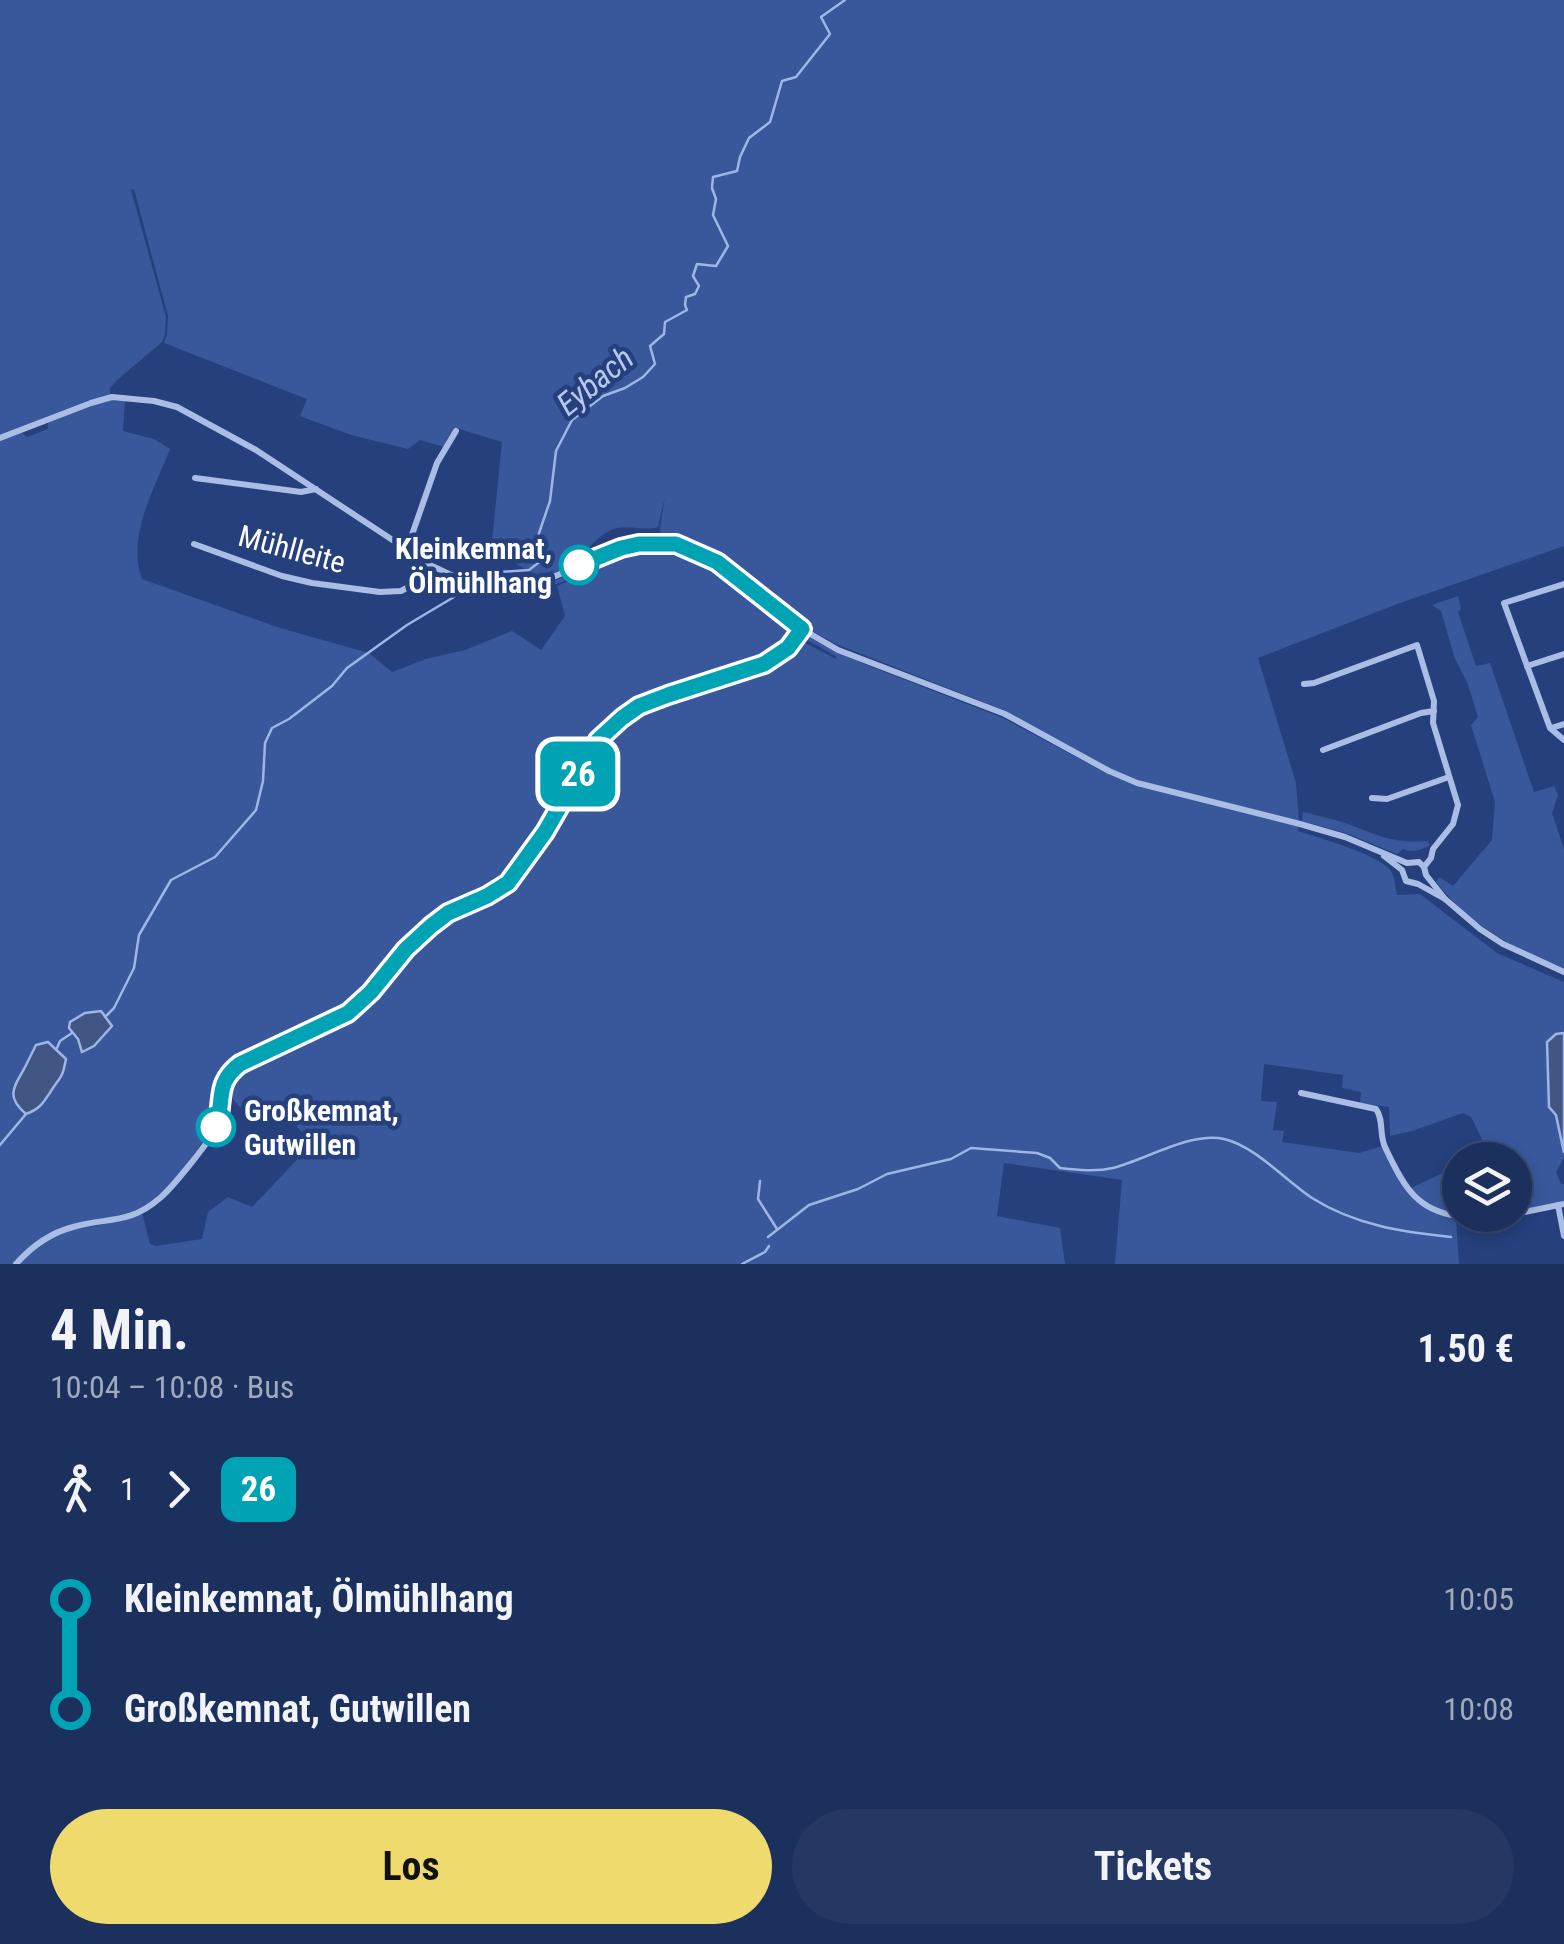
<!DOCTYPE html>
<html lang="de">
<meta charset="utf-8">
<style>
:root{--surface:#1c305e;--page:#253864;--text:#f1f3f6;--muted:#a0a9bc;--line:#3a4b73;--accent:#efda6e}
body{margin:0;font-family:"Roboto Condensed",sans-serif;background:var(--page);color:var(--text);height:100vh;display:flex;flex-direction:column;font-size:38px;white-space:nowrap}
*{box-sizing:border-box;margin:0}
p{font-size:32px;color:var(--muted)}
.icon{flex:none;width:55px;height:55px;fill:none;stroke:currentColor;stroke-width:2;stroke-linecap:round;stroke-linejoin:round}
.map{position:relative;height:1264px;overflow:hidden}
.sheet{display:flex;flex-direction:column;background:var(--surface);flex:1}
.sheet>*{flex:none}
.badge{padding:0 20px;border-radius:15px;font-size:35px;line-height:65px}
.buttons{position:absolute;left:1442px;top:1142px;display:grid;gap:20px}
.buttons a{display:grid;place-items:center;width:90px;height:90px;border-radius:50%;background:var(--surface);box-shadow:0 5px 15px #0003,0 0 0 2px var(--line);font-size:50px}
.map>.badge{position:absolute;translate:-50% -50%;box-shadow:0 0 0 5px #fff}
.legs{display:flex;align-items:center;gap:15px;height:110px;padding:0 50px;font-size:32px}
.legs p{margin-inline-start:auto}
.headline{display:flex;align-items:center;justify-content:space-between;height:170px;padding:0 50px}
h1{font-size:55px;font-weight:700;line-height:75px}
.action{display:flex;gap:20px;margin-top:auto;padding:20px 50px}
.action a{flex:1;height:115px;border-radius:60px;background:var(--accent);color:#111;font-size:40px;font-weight:700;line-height:115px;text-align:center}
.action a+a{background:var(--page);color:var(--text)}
ul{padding:0 50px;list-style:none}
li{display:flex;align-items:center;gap:35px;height:110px;font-size:38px}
li i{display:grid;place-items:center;width:15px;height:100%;margin:0 12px;background:currentColor}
li i::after{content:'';width:25px;height:25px;margin:-12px;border:8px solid;border-radius:50%;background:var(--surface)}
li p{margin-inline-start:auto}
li:first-child i{background:linear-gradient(#0000 50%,currentColor 0)}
li:last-child i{background:linear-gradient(currentColor 50%,#0000 0)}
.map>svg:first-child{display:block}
.green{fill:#38589b;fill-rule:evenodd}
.water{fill:#425683;stroke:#9eb6e6;stroke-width:2.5}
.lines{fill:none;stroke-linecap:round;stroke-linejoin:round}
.stream{stroke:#9eb6e6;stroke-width:2.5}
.street{stroke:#aabde5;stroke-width:6}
.line-1-casing{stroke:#fff;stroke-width:22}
.line-1{stroke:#00a3b4;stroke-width:15}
.stop-1-dot{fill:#fff;stroke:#00a3b4;stroke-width:5}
.labels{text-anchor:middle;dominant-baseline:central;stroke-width:9;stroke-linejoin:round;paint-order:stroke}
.stop-label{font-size:30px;font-weight:bold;fill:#fff;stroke:#25407d;text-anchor:end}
.street-label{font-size:30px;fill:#fff;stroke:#25407d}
.water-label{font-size:32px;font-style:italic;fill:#b5c8ed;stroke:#25407d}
</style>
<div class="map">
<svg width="1564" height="1264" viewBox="0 0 1564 1264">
<rect width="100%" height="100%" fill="#25407d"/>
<!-- green -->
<g class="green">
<path d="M0 0H1564V546L1400 603 1258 658 1296 783 1299 821 1138 781 1110 769 1006 711 836 644 803 626 718 559 678 541 661 540 660 528 665 497 658 527C643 532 628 523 611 530 596 537 587 551 575 562 570 567 561 570 554 573L552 571 539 576 491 551 502 442 456 428 444 447 420 440 408 449 351 435 300 416 307 399 164 343 167 335 168 316 134 189 131 190 166 317 165 334 162 342 116 381 110 388V395L0 436Z"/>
<path d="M113 399H125L123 431 154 439 170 449C155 488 126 537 142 579L280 628 369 653 392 672 426 659 465 650 512 631 541 650 565 616 557 586C582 576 609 562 636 556 701 542 748 600 795 637 760 679 687 679 640 704 624 712 609 725 598 738L599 741C611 729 625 715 641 707 687 683 767 681 798 639L836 659V656L800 636 802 632 864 664 1003 718 1108 774 1136 786 1299 826 1298 831C1316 837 1385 856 1392 873 1394 876 1396 891 1397 895L1420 894 1497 953 1564 982V1033L1556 1034 1547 1043 1549 1107 1556 1115 1564 1153V1158L1556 1172 1561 1184H1564V1202L1515 1211V1160H1472L1481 1156 1483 1141 1471 1117 1463 1113 1412 1131 1390 1136 1389 1107 1360 1103 1361 1092 1342 1088 1343 1075 1264 1064 1261 1101 1277 1102 1273 1130 1284 1131 1282 1142 1359 1153 1386 1145 1411 1188 1460 1165V1213H1456V1218L1459 1264H1115L1122 1180 1004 1163 997 1216 1060 1228 1065 1264H18C56 1216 95 1235 142 1213L150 1244 156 1246 202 1239 208 1212 228 1197 252 1207 312 1144 278 1104 251 1120 230 1096 219 1098 217 1122 213 1121 208 1131 211 1133C189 1158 170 1192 141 1209 122 1221 101 1220 80 1223 53 1227 31 1244 14 1264H0V440L21 432 27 437 48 429V422L92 405ZM101 1011 112 1026 95 1046 82 1051 78 1039 69 1028 70 1022 85 1013Z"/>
<path d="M659 546C716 552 754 597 799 631L796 635 725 576 697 558 676 552H640L554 585 549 583 622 553Z"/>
<path d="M1458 596 1461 609 1458 612 1476 666 1490 663 1534 792 1554 786 1558 795 1552 813 1564 849V970C1512 946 1474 929 1436 882L1439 877 1453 886 1492 840 1495 802 1471 725 1478 717 1467 682 1455 659 1441 611 1432 605Z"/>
<path d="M1303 812C1316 815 1329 818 1342 822 1375 833 1389 844 1427 841L1430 845C1422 850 1412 853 1403 849L1397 854 1346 833 1302 821Z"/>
</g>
<!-- water -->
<g class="water">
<path d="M101 1011 112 1026 94 1046 82 1052 78 1039 69 1028 70 1022 85 1013Z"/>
<path d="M1564 1033V1153L1556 1115 1549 1107 1547 1042 1556 1034Z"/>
<path d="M48 1042 66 1059C62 1080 61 1075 51 1091 43 1103 40 1109 26 1114 6 1097 13 1088 24 1069 28 1061 32 1053 36 1045Z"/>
</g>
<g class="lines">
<!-- stream -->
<g class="stream">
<path d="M485 573 529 570 542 560 537 548V539L550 501 556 451 572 420 603 396 625 388 643 377 655 364 650 346 664 334 665 322 687 310 685 305 686 297 695 294 699 286 693 276 697 264 716 266 728 246 713 215 716 199 712 188 713 177 737 171 740 157 749 138 770 122 782 81 796 77 830 34 821 17 845 0"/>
<path d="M105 1017 114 1008 134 968 139 935 171 880 215 857 256 810 263 781 265 743 272 728 289 719 332 686 347 668 407 625 459 594"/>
<path d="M57 1048 60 1041 72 1033"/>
<path d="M0 1145 26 1114"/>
<path d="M760 1181 758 1199 777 1229"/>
<path d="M768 1237 809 1205 858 1189 887 1174 951 1159 971 1148 1037 1153 1050 1158 1060 1168C1078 1170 1096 1172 1113 1168 1145 1160 1192 1131 1224 1139 1255 1146 1285 1180 1312 1198 1355 1225 1402 1232 1451 1237"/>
<path d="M742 1264 765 1252 769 1246"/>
</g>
<!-- street -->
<g class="street">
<path d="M0 438 91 403 112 397 154 401 177 407 256 450 432 566 464 581 488 587H522L539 583 621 548 639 544H676L717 562 802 629 838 650 1005 714 1109 771 1137 783 1300 824 1345 837 1407 863 1419 862 1424 867 1426 875 1445 899"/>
<path d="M195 478 301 492 316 489"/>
<path d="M194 544 282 576 312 583 380 592 401 591 416 583 431 566"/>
<path d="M407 549 437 463 456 431"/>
<path d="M1564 584 1504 603 1550 728 1564 740"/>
<path d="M1527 666 1564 654"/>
<path d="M1304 684 1314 683 1417 645 1434 701 1433 723 1458 805 1453 824 1433 849 1431 858 1424 867"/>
<path d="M1551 728 1564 724"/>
<path d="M1323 750 1421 713 1434 711"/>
<path d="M1372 798 1387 799 1449 777"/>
<path d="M1384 856 1402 870 1406 881 1418 884 1445 899 1480 929 1503 944 1564 972"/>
<path d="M1301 1093 1376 1109C1384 1120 1379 1134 1385 1147 1393 1164 1404 1188 1419 1200 1442 1220 1483 1220 1511 1215"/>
<path d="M1558 1205 1564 1236"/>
<path d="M1515 1214 1564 1204"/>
<path d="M16 1264C32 1246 50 1233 73 1227 108 1217 129 1225 160 1198 171 1189 212 1139 217 1126 228 1100 212 1085 240 1065 273 1050 333 1027 359 1004 386 980 405 948 433 924 456 906 486 901 508 883L545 832 586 760 609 728 639 706 764 664 789 648 802 629"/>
</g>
</g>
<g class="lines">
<!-- line-1 casing -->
<g class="line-1-casing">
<path id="line-1" d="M216 1127C225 1100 214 1084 240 1064L348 1013 371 992 406 949 431 926 448 913 487 896 508 883 545 832 598 740 622 718 639 706 668 695 764 664 788 648 802 629 717 562 676 544H639L621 548 579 565"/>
</g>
<!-- line-1 -->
<use href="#line-1" class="line-1"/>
</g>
<!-- markers -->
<g class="stop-1-dot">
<circle cx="579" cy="565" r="18"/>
<circle cx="216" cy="1127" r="18"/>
</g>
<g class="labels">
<!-- stop labels -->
<g class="stop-label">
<text x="552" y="548">Kleinkemnat,<tspan x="552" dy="34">Ölmühlhang</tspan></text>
<text x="244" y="1110" text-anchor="start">Großkemnat,<tspan x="244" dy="34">Gutwillen</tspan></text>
</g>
<!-- street labels -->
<g class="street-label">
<text transform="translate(292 549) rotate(15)">Mühlleite</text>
</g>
<!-- water labels -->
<g class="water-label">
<text transform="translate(595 381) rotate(-39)">Eybach</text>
</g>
</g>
</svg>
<div class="buttons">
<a><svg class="icon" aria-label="layers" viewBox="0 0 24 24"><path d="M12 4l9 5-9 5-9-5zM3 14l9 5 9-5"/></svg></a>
</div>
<b class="badge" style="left:578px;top:774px;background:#00a3b4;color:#fff">26</b>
</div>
<section class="sheet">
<div class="headline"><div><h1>4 Min.</h1><p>10:04 – 10:08 · Bus</p></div><b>1.50 €</b></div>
<div class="legs"><svg class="icon" aria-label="walk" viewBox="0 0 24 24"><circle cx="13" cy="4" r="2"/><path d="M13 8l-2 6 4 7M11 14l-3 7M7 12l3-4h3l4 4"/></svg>1<svg class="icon" aria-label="forward" viewBox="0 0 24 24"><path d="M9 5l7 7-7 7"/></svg><b class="badge" style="background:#00a3b4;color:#fff">26</b></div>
<ul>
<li><i style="color:#00a3b4"></i><b>Kleinkemnat, Ölmühlhang</b><p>10:05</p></li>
<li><i style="color:#00a3b4"></i><b>Großkemnat, Gutwillen</b><p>10:08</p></li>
</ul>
<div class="action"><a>Los</a><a>Tickets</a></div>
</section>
